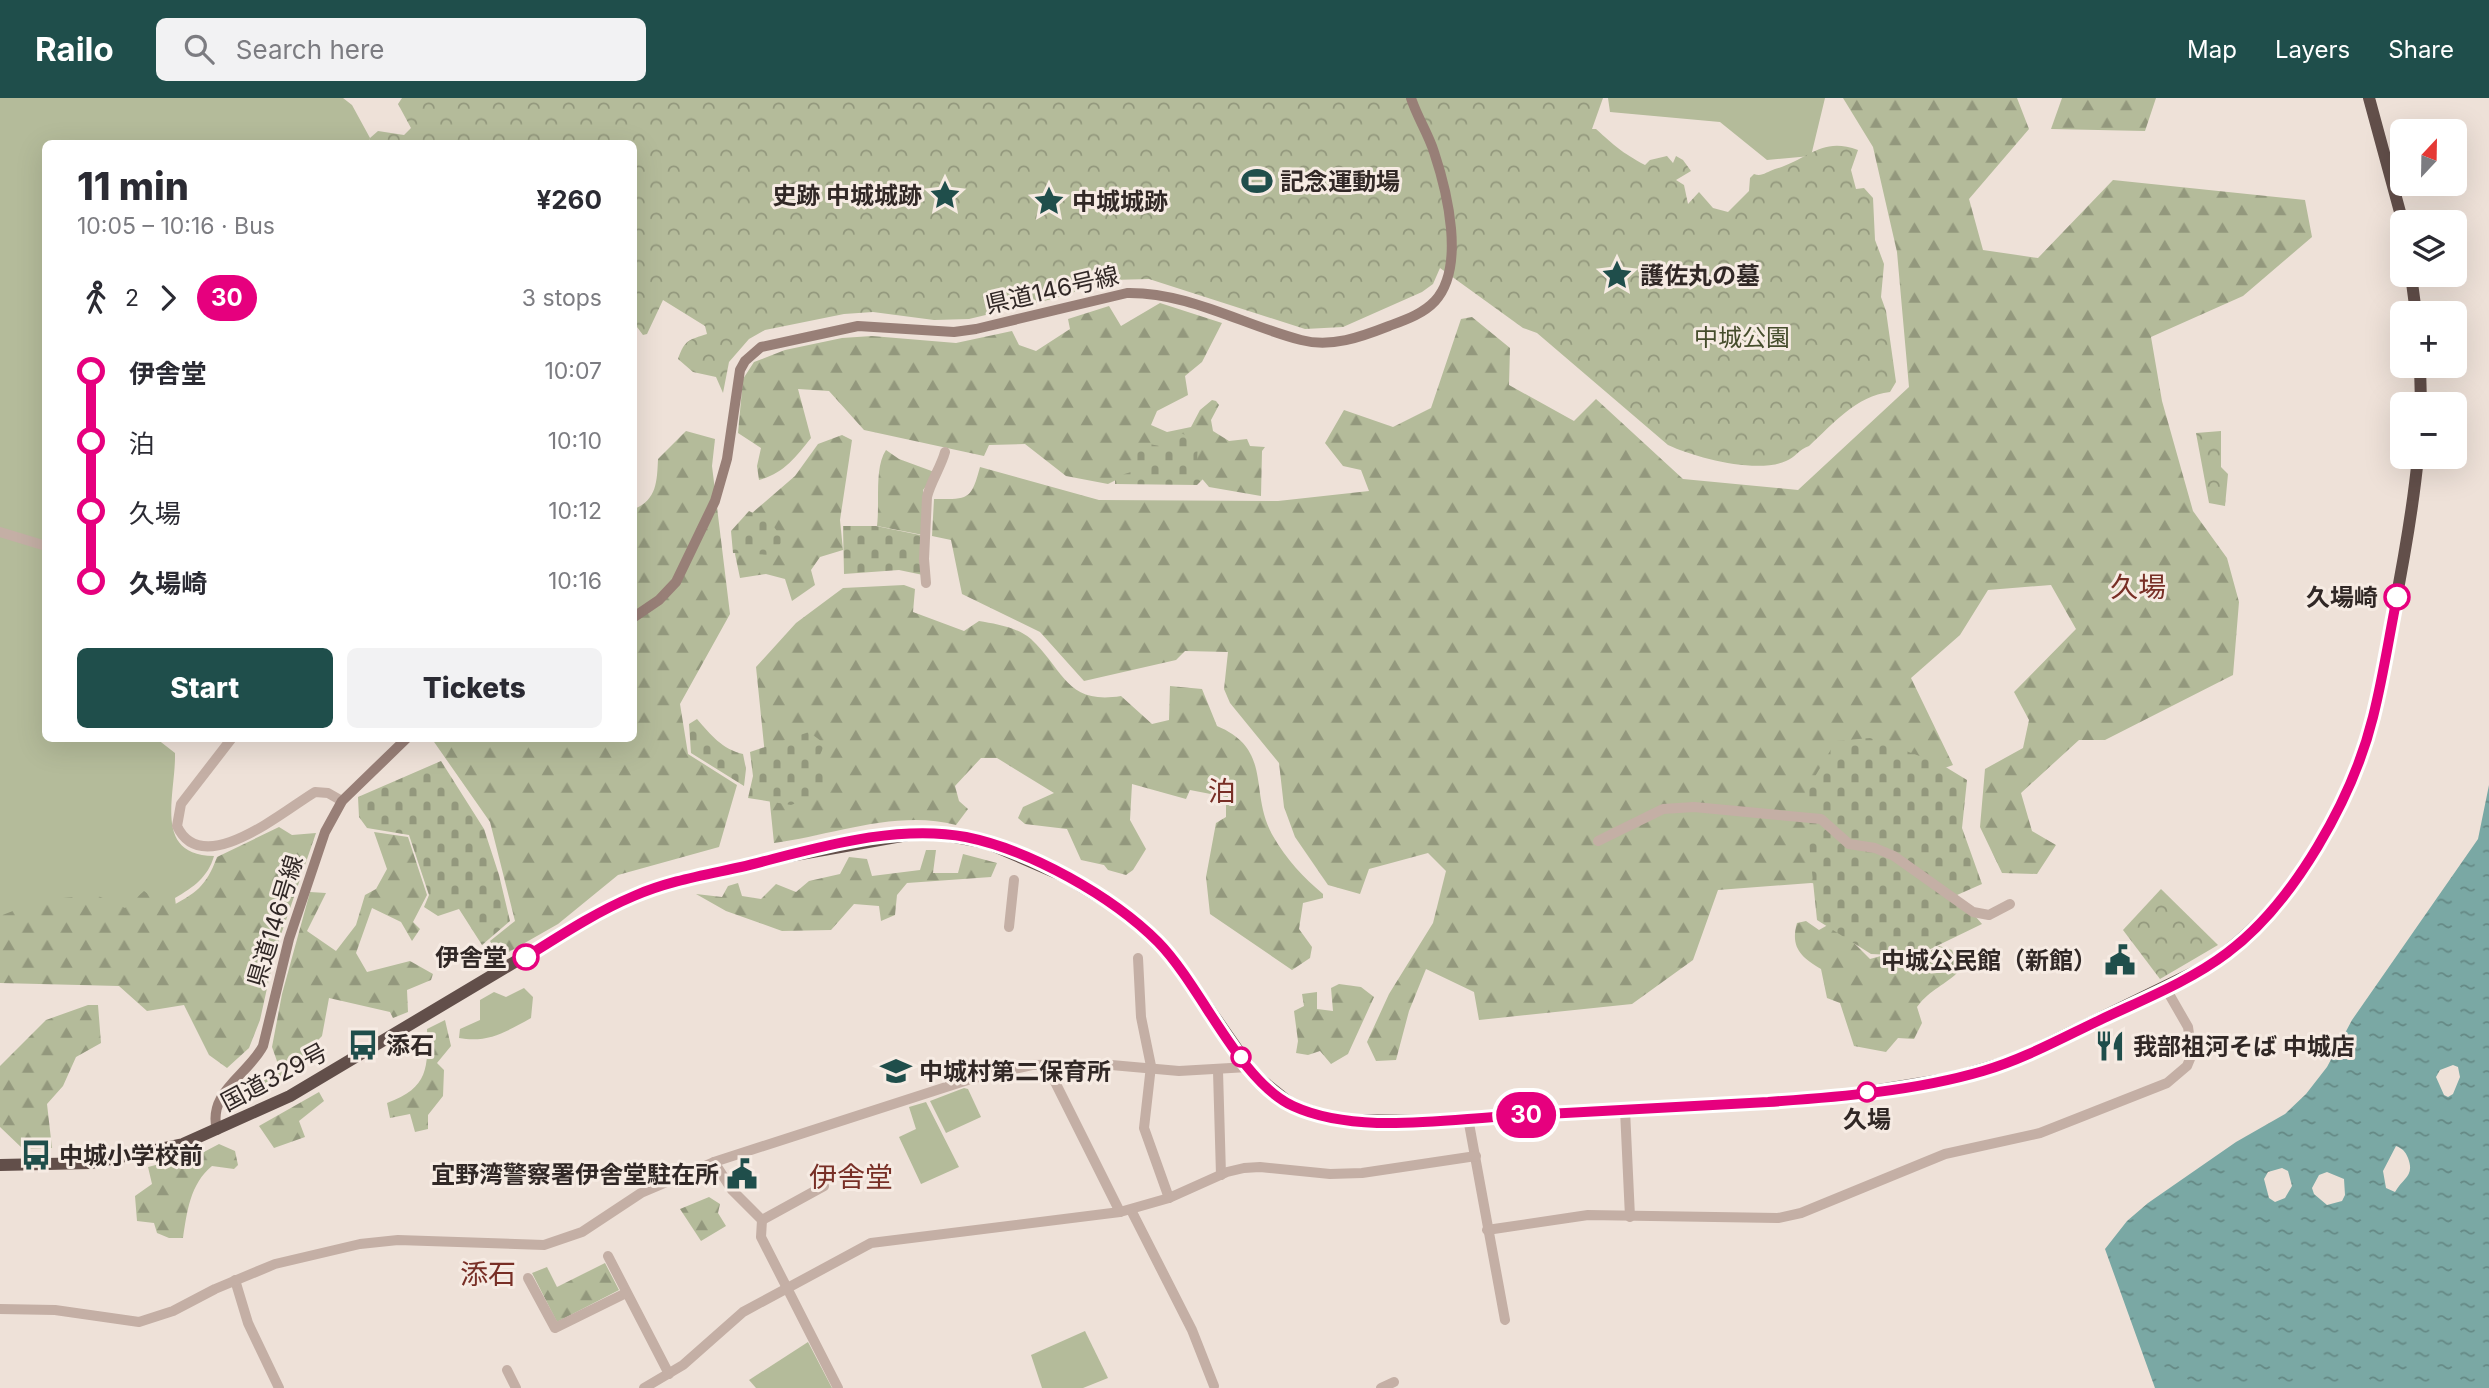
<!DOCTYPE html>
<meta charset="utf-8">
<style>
:root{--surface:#fff;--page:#f2f2f3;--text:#2b2b33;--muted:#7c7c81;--accent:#1f4e4b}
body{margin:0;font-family:Inter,"Noto Sans JP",sans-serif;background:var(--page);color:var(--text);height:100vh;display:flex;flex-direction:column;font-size:26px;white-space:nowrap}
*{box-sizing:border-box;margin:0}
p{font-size:23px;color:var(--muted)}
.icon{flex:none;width:38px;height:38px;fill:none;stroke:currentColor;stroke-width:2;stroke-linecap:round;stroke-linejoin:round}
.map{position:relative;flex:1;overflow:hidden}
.panel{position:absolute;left:42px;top:42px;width:595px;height:602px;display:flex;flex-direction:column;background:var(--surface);border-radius:10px;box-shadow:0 7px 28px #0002}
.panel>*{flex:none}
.badge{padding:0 14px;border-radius:23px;font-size:24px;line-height:46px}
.needle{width:46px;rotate:22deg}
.fabs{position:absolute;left:2390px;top:21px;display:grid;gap:14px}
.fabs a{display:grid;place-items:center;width:77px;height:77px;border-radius:10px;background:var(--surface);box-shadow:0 7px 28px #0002;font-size:35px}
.map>.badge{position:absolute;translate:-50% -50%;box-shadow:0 0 0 4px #fff}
.legs{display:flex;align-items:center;gap:10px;height:77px;padding:0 35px;font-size:23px}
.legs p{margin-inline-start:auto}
.head{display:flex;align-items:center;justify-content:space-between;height:119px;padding:0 35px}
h1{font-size:38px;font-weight:800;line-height:52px}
.cta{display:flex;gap:14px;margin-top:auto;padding:14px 35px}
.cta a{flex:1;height:80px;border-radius:10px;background:var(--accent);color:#fff;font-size:28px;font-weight:800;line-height:80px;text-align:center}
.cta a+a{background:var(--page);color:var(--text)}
ul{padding:0 35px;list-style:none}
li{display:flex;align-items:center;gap:24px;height:70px;font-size:26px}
li i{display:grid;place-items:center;width:10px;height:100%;margin:0 9px;background:currentColor}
li i::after{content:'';width:18px;height:18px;margin:-9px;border:5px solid;border-radius:50%;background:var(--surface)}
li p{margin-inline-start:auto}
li:first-child i{background:linear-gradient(#0000 50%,currentColor 0)}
li:last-child i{background:linear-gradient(currentColor 50%,#0000 0)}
header{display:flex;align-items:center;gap:42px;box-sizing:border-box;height:98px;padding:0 35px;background:var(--accent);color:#fff}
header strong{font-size:33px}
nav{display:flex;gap:38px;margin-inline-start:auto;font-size:24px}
.search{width:490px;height:63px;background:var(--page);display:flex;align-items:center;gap:18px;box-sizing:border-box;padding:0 24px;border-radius:10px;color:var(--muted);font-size:26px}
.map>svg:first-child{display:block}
.green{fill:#b4bb9a}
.forest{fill:url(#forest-firs)}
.cemetery{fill:url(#cemetery-stones)}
.park{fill:url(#park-crowns)}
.water{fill:url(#water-ripples);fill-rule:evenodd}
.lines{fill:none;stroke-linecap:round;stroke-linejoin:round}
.tertiary{stroke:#c4afa5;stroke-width:10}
.secondary{stroke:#987f77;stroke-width:10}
.trunk{stroke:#624f4a;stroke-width:12}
.line-1-casing{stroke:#fff;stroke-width:16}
.line-1{stroke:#e6007e;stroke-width:10}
.stop-1-dot{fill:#fff;stroke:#e6007e;stroke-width:3.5}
.labels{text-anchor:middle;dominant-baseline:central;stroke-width:6;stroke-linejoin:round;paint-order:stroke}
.poi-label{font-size:24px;font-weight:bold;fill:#312826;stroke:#f6ebe3;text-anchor:start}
.street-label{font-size:24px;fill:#312826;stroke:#f6ebe3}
.park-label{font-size:24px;fill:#454d2c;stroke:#f6ebe3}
.stop-label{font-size:24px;font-weight:bold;fill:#312826;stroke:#f6ebe3;text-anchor:end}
.quarter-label{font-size:28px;fill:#782f26;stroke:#f6ebe3}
</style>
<header>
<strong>Railo</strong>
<div class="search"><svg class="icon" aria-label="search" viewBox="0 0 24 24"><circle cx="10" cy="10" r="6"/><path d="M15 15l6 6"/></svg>Search here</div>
<nav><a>Map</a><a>Layers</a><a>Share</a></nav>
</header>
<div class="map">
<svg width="2489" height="1290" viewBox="0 0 2489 1290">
<defs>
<pattern id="forest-firs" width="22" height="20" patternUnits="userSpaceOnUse" patternTransform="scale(1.75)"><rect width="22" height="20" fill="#b4bb9a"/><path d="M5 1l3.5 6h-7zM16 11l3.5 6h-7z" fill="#93987d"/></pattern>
<pattern id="cemetery-stones" width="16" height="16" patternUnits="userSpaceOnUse" patternTransform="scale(1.75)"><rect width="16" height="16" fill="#b4bb9a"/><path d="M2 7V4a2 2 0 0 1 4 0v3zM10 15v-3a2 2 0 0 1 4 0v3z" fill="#93987d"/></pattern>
<pattern id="park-crowns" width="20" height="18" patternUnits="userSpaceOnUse" patternTransform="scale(1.75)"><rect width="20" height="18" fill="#b4bb9a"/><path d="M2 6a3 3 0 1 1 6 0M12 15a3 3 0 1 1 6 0" fill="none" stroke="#93987d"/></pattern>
<pattern id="water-ripples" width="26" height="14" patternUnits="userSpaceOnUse" patternTransform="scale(1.75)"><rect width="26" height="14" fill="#7aa8a4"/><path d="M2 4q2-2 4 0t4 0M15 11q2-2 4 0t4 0" fill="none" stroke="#658985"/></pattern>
</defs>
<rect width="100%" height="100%" fill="#eee1d8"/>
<!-- green -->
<g class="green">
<path d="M0 0H343L352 7 370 40 369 46H46V640L157 641 175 655C176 697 152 757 214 758 208 779 194 789 175 800L178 823 0 877Z"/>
<path d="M1608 0H1825L1811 58 1767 62 1720 24 1610 14Z"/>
<path d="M524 890 533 899 531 920C506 934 488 945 459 940L460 931 480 922V902L494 894 506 899Z"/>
<path d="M964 990 968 991 981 1019 946 1035 930 1003Z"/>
<path d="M926 1004 959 1069 921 1086 899 1039 916 1031 909 1009Z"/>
<path d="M1085 1233 1108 1280 1083 1290H1042L1031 1257Z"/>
<path d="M808 1244 832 1290H756L749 1282Z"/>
</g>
<!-- forest -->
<g class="forest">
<path d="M1843 0H2017L2029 31 1969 101 1983 152 2038 160 2113 82 2305 102 2312 139 2243 198 2151 239 2162 303 2193 413 2227 460 2239 504 2233 577 2105 642H2079L2021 695 2032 733 2056 747 2037 776 2002 775 1980 729 1985 671 2023 650 2029 622 2014 594 2076 531 2051 487 1988 492 1960 537 1911 580 1953 667 1864 699 1892 794 1811 785 1718 792 1693 862 1632 906 1479 922 1474 894 1426 871 1409 913 1396 962 1376 963 1367 944 1389 896 1433 825 1446 773 1428 755 1369 771 1360 796 1328 787 1295 739 1284 709 1279 665 1230 605 1224 591 1228 554 1185 553 1176 562 1084 583 1040 534 962 496 951 442 932 438 934 401C968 401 971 403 980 369L1099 402 1278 403 1369 393 1361 372 1343 368 1325 345 1344 312 1393 329 1431 310 1461 221 1472 219 1510 250 1509 287 1574 323 1596 301 1683 381 1798 392 1909 289 1897 154 1873 49Z"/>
<path d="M2062 0H2156L2145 33 2051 31Z"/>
<path d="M1160 205 1222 225 1202 264 1185 278 1188 297 1157 313 1151 327 1167 334 1191 329 1200 312 1212 302 1216 303 1219 307 1211 322 1213 333 1229 343 1247 341 1250 348 1265 349 1262 353 1261 398 1209 389 1193 370 1172 354 1108 386 1066 378 1025 346 989 347 984 358 864 332 829 293 798 291 811 340C795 360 784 375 759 382L757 368 761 350 738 335 743 281 754 264 785 252 842 240 872 238 956 245 1012 233 1019 247 1036 253 1070 231 1068 221 1109 208 1121 228Z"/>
<path d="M686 333 715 341 712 368 730 516 680 606 688 656 737 687 719 749 618 777 558 826 500 859 490 843 515 823 490 724 432 641 634 640V411C657 402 657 383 658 361Z"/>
<path d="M842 337 852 342 840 422 843 452 820 459 811 472 815 487 792 503 785 481 766 476 740 480 735 456 752 415 795 378 818 346Z"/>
<path d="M886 352 899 361 937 375 923 392V437L877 428C880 404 874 370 886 352Z"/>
<path d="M904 487 915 491 913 514 964 533 979 523C996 526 1017 529 1031 541 1064 572 1066 607 1121 598L1152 626 1169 622 1170 588 1202 591 1217 628C1274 652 1248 694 1273 738 1286 761 1304 780 1323 796V800L1303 805 1299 831 1312 849 1310 860 1292 872 1210 816 1206 779 1216 725 1226 719V699L1190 692 1186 701 1132 686 1130 722 1146 751 1133 772 1126 777 1108 772 1104 767 1081 762 1067 731 1025 726 1018 720 1023 709 1054 695 997 660H981L955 688 959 703 968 711 956 727C898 711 832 737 774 745L756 569 796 525 843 490Z"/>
<path d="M279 729 292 737 316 735 275 854 260 922 249 950 227 970 209 957 184 907 147 913 119 888 0 885V818L41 802 96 797 125 810 144 793 168 810C196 795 206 789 217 759Z"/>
<path d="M374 734 408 739 427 797 413 824 420 831 412 843 401 824 372 810 356 855 367 874 410 863 433 876 431 882 407 892 408 914 393 920 390 914 329 900 322 938 268 993H255L278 966 272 949 282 896 310 794 326 795 307 833 336 853 356 827 365 797 376 791 387 771Z"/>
<path d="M926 752H936L933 775H958L963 756 997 765 991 779 907 785 897 797 895 817 881 823 879 808 854 806 831 832 782 833 726 813 696 796 722 799 728 788 738 785 742 798 761 801 776 786 796 794 809 783 840 776 849 759 867 761 872 778 920 772Z"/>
<path d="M1806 823 1819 832 1833 824 1870 861 1899 853 1915 862 1939 848 1952 852 1960 872C1945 888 1931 890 1917 909L1922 925 1914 941 1898 940 1886 954 1854 948 1840 905 1827 900 1821 871C1801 859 1790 849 1797 825Z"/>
<path d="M1339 886 1361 889 1374 899 1348 956 1331 966 1320 953 1308 957 1296 955 1298 943 1294 913 1304 908 1302 896 1317 894V911L1333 913 1331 890Z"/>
<path d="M88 907H98L101 945 76 959 63 988 47 1006 52 1050 23 1051 0 1029V968L46 922Z"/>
<path d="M445 922 451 948 437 965 444 972 443 998 428 1017V1031L415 1034 410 1016 390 1020 387 1005C429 990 428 969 427 931Z"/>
<path d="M319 994 324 1003 299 1023 305 1039 274 1050 259 1028Z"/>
<path d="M219 1046 235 1053 238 1067 234 1071 212 1068C190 1086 187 1114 183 1140H169L157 1135 154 1125 137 1123 135 1098 152 1086 148 1069 202 1055Z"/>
<path d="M709 1099 720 1106 718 1115 726 1128 701 1143 680 1111Z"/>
<path d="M605 1165 619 1192 557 1224 532 1175 547 1169 557 1189Z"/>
</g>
<!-- cemetery -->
<g class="cemetery">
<path d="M1178 334 1198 342 1197 364 1205 379 1197 387 1115 386V379L1131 374 1135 366V349L1144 345 1170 350Z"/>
<path d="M749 413 770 423 783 442 772 457 733 455 731 433Z"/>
<path d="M843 428H876L925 438 923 477 899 472 844 476Z"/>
<path d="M697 621C711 637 722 651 743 656L746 671 744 688 691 655 689 626Z"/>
<path d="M809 634 825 646 817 663 828 681 822 695 791 707 748 700 753 678 750 654Z"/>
<path d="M1870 640 1939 665 1967 682 1962 730 1982 786 1957 797 1982 826 1916 858 1871 856 1817 822 1804 697 1836 643Z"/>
<path d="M441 663 484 731 499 777 510 823 482 847 459 811 438 818 424 809 429 797 409 737 367 730 359 719 358 699Z"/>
</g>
<!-- park -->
<g class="park">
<path d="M402 0H1603L1592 31H1596C1615 48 1621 54 1645 67L1650 62 1667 58 1673 65 1676 58 1683 62 1691 73 1676 82 1684 87 1688 106 1699 94 1713 110 1728 114 1749 93 1750 80 1754 76C1762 79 1766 74 1775 71 1808 62 1821 38 1858 52L1851 72 1856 91 1864 90 1873 100 1875 142 1884 166 1881 199 1886 213 1896 284 1890 294C1856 298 1833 326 1809 348 1799 351 1795 360 1786 363 1757 376 1696 360 1668 347L1537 235 1523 230 1440 170 1433 186 1422 194 1343 229 1305 231 1149 181 1111 182 1056 200 969 221 934 222 873 214 844 216 765 232 749 241 729 264 723 295 716 279 693 274 678 261C685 241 689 242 707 236L705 228 663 202 647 236 643 237 634 225V46H369L370 40 378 33 404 37 411 30 398 6Z"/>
<path d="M2221 333V369L2228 376 2225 408 2209 405 2196 335Z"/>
<path d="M2161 791 2218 847 2160 881 2123 832Z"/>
</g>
<!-- water -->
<path class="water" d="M2489 687V1290H2155L2105 1151 2127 1123 2148 1105 2236 1044 2285 1016 2306 996 2327 969 2352 922 2478 741ZM2453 967 2458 969 2460 979 2453 996 2448 999 2444 997 2436 979 2440 972ZM2396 1048C2403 1051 2405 1053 2408 1060 2415 1078 2403 1080 2395 1094L2386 1090 2383 1073ZM2282 1070 2288 1073 2292 1088 2285 1100 2275 1104 2269 1100 2264 1081 2268 1074ZM2327 1074 2344 1081 2345 1097 2342 1103 2327 1107 2314 1096 2312 1090 2319 1077Z"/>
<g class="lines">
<!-- tertiary -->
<g class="tertiary">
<path d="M0 434 46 448"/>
<path d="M926 485 924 461 927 399C930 385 941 369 945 354"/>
<path d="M232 640 181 706 177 728C202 782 282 714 315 694L328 695 342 703"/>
<path d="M1598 743 1663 711 1694 709 1821 721 1849 746 1875 750 1894 758 1973 814 1989 817 2010 806"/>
<path d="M1009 829 1014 782"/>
<path d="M1138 860 1141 919 1151 968 1144 1030 1169 1100"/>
<path d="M1046 966 1120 1114"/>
<path d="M1218 973 1221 1077"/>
<path d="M1625 1012 1630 1119"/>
<path d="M1468 1020 1505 1222"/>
<path d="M714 1064 732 1092 762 1122 761 1139 838 1290"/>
<path d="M1131 1112 1192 1232 1214 1288"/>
<path d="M762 1122 824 1088"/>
<path d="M1487 1132 1588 1117 1778 1120 1801 1115 1945 1056 2040 1035 2167 985 2187 968 2192 956 2188 929 2165 889"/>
<path d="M608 1158 669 1276"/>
<path d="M528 1180 555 1230 626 1195"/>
<path d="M235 1182 248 1225 279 1290"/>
<path d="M0 1211 55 1212 139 1224 173 1213 215 1191 275 1166 360 1146 398 1142 544 1147 582 1134 641 1095 714 1064 974 980 1032 967 1100 966 1179 973 1248 969"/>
<path d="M507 1272 516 1290"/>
<path d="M644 1290 683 1267 743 1214 871 1145 1120 1114 1169 1100 1227 1074 1244 1070 1260 1069 1330 1076 1362 1075 1476 1058"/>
<path d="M1381 1290 1394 1284"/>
</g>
<!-- secondary -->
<g class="secondary">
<path d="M634 519 659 502 676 484 715 403 727 361 740 272 745 263 761 249 858 228 954 234 976 231 1127 195C1188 194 1243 227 1301 242 1331 250 1361 239 1389 228 1405 222 1423 216 1435 203 1466 169 1447 93 1434 54 1428 35 1417 19 1411 0"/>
<path d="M217 1032C207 994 248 977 263 948L289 841 325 734 342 703 407 640"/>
</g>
<!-- trunk -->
<g class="trunk">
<path d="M2369 0 2403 125"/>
<path d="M2411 177 2416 215"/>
<path d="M2420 268 2421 306"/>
<path d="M0 1067 92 1065 183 1046 290 998 570 831 633 798 661 788 784 759 913 736H939L987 745 1066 779 1117 810 1145 832 1180 869 1255 977 1292 1007 1336 1022 1419 1023 1768 1004 1836 999 1953 980 2016 961 2201 871C2286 818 2346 717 2373 622 2383 586 2388 548 2394 512 2404 461 2413 410 2418 359"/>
</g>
</g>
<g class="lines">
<!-- line-1 casing -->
<g class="line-1-casing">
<path id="line-1" d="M526 859C561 837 596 814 634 798 668 783 705 777 741 769 811 752 893 725 966 739 1030 752 1112 798 1158 844 1202 889 1239 983 1293 1008 1356 1037 1445 1021 1512 1018 1598 1014 1683 1009 1768 1004 1839 999 1915 993 1983 973 2024 961 2062 940 2100 922 2142 902 2190 883 2227 855 2294 805 2353 700 2373 619 2383 580 2389 539 2397 499"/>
</g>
<!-- line-1 -->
<use href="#line-1" class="line-1"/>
</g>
<!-- icons -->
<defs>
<g id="stadium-bare" transform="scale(2.415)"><path d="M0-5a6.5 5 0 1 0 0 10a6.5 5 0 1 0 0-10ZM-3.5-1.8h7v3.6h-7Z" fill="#1f4e4b" stroke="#f6ebe3" stroke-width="2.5" paint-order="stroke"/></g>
<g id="sight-bare" transform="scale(2.415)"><path d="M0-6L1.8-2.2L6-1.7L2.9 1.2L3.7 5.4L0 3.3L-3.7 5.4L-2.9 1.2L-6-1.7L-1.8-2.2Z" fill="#1f4e4b" stroke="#f6ebe3" stroke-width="2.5" paint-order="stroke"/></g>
<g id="civic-bare" transform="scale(2.415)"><path d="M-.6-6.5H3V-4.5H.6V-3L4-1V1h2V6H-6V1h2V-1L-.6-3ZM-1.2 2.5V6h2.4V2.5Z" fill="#1f4e4b" stroke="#f6ebe3" stroke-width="2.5" paint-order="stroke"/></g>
<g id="bus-bare" transform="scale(2.415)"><path d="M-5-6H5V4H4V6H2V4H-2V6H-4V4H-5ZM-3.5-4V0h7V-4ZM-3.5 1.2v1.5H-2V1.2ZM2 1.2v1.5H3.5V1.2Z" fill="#1f4e4b" stroke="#f6ebe3" stroke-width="2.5" paint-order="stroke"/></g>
<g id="restaurant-bare" transform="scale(2.415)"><path d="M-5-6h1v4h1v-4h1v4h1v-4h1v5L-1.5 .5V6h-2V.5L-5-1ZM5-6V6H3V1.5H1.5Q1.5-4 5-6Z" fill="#1f4e4b" stroke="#f6ebe3" stroke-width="2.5" paint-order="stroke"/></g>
<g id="school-bare" transform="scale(2.415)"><path d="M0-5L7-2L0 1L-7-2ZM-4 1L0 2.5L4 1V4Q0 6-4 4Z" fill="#1f4e4b" stroke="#f6ebe3" stroke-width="2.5" paint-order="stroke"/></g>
</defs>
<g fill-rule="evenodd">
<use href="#stadium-bare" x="1257" y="83"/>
<use href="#sight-bare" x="945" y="97"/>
<use href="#sight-bare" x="1049" y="103"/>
<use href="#sight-bare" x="1617" y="177"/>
<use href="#civic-bare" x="2120" y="862"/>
<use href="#bus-bare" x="363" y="947"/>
<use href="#restaurant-bare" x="2110" y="948"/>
<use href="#school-bare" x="896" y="973"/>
<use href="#bus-bare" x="36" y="1057"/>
<use href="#civic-bare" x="742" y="1076"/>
</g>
<!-- markers -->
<g class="stop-1-dot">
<circle cx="2397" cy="499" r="12"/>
<circle cx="526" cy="859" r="12"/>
<circle cx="1241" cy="959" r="9"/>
<circle cx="1867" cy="994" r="9"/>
</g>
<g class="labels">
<!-- poi labels -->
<g class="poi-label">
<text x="1280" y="83">記念運動場</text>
<text x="922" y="97" text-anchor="end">史跡 中城城跡</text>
<text x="1072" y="103">中城城跡</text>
<text x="1640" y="177">護佐丸の墓</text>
<text x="2097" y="862" text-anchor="end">中城公民館（新館）</text>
<text x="386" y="947">添石</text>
<text x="2133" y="948">我部祖河そば 中城店</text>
<text x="919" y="973">中城村第二保育所</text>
<text x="59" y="1057">中城小学校前</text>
<text x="719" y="1076" text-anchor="end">宜野湾警察署伊舎堂駐在所</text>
</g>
<!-- street labels -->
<g class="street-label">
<text transform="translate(1052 192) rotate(-13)">県道146号線</text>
<text transform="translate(275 823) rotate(-73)">県道146号線</text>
<text transform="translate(274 979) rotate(-28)">国道329号</text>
</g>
<!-- park labels -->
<g class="park-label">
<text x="1742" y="239">中城公園</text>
</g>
<!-- stop labels -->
<g class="stop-label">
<text x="2378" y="499">久場崎</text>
<text x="507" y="859">伊舎堂</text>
<text x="1867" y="1021" text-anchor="middle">久場</text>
</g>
<!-- quarter labels -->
<g class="quarter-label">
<text x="2138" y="489">久場</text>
<text x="1222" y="693">泊</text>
<text x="851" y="1079">伊舎堂</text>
<text x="488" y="1176">添石</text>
</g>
</g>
</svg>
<div class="fabs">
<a><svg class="needle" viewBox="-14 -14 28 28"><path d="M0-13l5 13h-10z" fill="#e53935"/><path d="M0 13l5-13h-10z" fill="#7c7c81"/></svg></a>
<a><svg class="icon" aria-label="layers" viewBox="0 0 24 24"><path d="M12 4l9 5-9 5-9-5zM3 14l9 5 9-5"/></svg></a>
<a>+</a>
<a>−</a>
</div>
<b class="badge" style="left:1526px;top:1017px;background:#e6007e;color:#fff">30</b>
<section class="panel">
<div class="head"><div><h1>11 min</h1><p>10:05 – 10:16 · Bus</p></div><b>¥260</b></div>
<div class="legs"><svg class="icon" aria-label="walk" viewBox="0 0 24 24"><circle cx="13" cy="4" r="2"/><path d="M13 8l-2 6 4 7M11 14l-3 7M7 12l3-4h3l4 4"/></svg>2<svg class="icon" aria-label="forward" viewBox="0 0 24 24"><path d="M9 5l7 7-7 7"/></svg><b class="badge" style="background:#e6007e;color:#fff">30</b><p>3 stops</p></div>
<ul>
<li><i style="color:#e6007e"></i><b>伊舎堂</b><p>10:07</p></li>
<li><i style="color:#e6007e"></i><span>泊</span><p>10:10</p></li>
<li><i style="color:#e6007e"></i><span>久場</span><p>10:12</p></li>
<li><i style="color:#e6007e"></i><b>久場崎</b><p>10:16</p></li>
</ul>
<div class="cta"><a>Start</a><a>Tickets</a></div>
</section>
</div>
